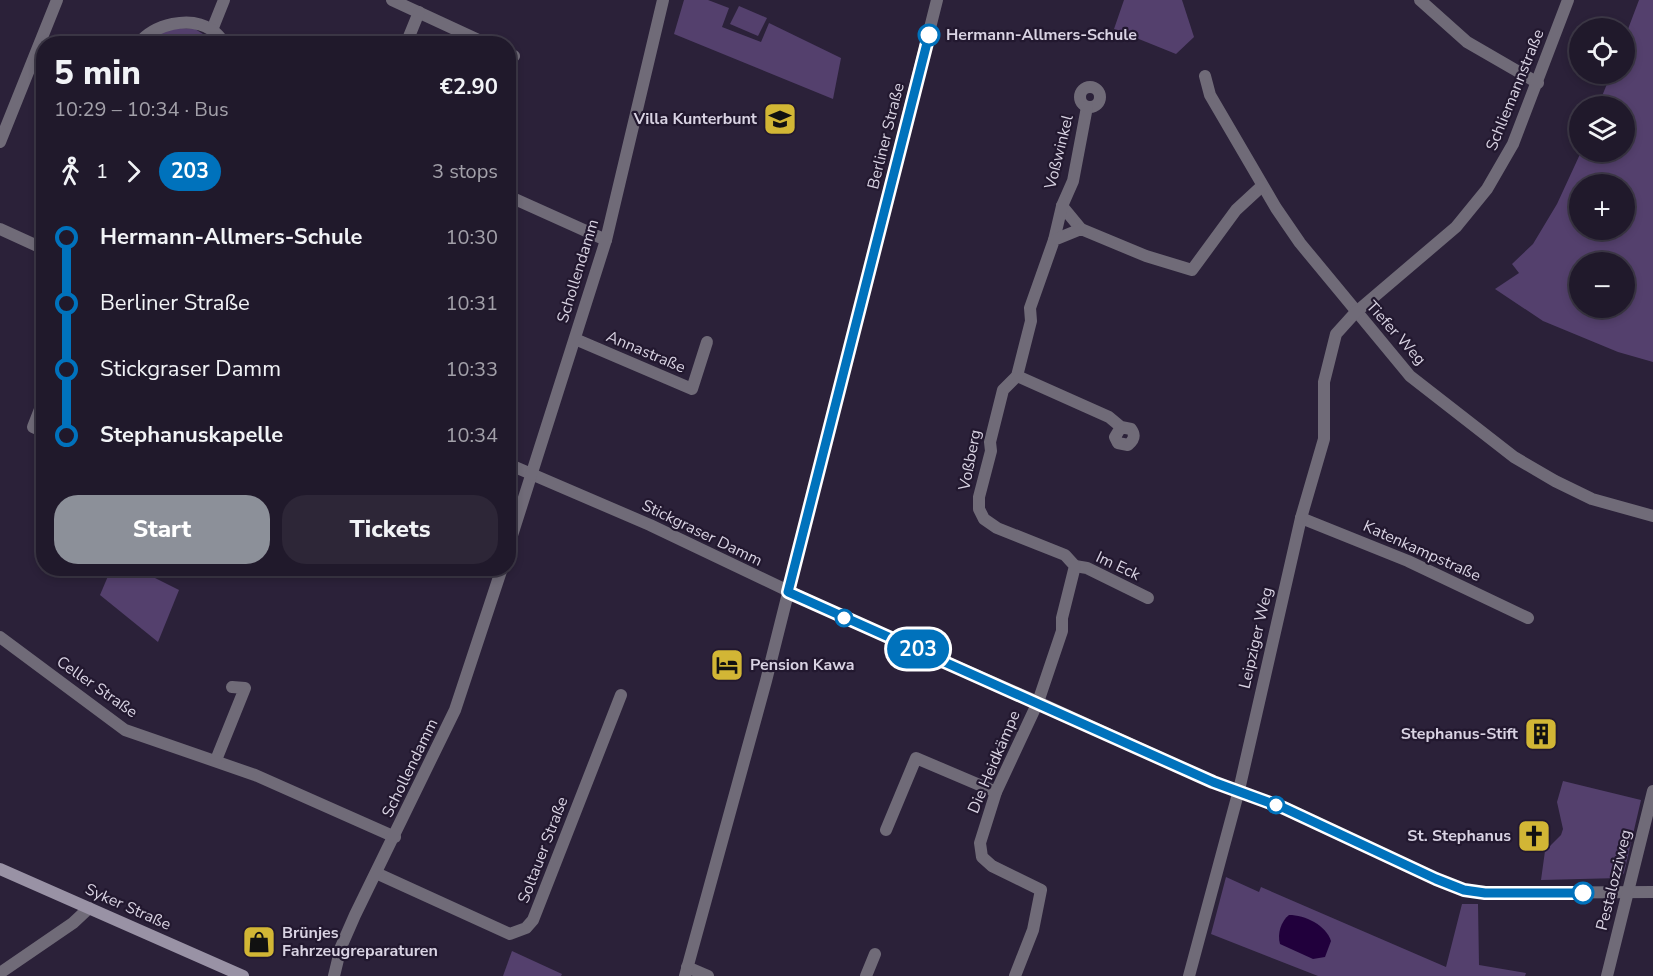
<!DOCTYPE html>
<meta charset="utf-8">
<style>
:root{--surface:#20192b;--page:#2d2637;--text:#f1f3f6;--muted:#a2a0a9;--line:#3d3847;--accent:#8c9099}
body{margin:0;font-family:"Nunito Sans",sans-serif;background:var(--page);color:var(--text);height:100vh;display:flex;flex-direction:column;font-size:22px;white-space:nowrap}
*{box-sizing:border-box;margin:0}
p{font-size:20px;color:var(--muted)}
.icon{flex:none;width:33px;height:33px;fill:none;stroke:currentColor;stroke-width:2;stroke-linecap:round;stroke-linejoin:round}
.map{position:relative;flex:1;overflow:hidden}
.drawer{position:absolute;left:36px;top:36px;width:480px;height:540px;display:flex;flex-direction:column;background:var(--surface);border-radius:24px;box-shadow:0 3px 9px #0003,0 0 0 2px var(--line)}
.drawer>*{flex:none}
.badge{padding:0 12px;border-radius:20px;font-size:21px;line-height:39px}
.tools{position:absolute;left:1569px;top:18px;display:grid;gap:12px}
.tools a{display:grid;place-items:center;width:66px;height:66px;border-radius:50%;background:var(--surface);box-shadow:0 3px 9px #0003,0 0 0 2px var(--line);font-size:30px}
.map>.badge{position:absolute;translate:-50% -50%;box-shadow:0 0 0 3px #fff}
.legs{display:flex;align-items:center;gap:9px;height:66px;padding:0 18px;font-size:20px}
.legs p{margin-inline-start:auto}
.headline{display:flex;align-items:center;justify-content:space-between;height:102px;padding:0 18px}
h1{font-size:33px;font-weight:800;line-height:45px}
.primary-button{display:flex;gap:12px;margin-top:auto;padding:12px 18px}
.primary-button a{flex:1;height:69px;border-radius:24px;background:var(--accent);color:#fff;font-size:24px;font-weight:800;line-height:69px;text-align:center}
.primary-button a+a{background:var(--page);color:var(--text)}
ul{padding:0 18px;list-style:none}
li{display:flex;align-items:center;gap:21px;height:66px;font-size:22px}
li i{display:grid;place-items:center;width:9px;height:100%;margin:0 8px;background:currentColor}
li i::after{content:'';width:15px;height:15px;margin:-8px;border:4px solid;border-radius:50%;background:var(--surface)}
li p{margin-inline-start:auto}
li:first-child i{background:linear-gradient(#0000 50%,currentColor 0)}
li:last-child i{background:linear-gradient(currentColor 50%,#0000 0)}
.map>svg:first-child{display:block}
.green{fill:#54406d;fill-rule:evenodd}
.water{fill:#21003c}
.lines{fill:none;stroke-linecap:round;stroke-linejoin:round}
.minor{stroke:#706b78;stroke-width:12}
.secondary{stroke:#9992a5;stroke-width:12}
.line-1-casing{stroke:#fff;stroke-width:14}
.line-1{stroke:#0072bc;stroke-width:9}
.stop-1-dot{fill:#fff;stroke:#0072bc;stroke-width:3}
.labels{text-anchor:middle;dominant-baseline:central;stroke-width:4.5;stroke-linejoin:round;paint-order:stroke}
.stop-label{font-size:16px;font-weight:bold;fill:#d9d3e3;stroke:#22182f;text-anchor:start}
.street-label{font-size:16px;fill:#d9d3e3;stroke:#22182f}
.poi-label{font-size:16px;font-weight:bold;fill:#d9d3e3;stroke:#22182f;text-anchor:end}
</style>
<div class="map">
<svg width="1653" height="976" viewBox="0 0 1653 976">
<rect width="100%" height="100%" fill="#2b2139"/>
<!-- green -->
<g class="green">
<path d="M684 0H708L729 8 722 27 761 42 769 23 841 58 833 99 674 34Z"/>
<path d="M1124 0H1182L1194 37 1176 54 1114 29Z"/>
<path d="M1639 0H1653V362L1618 352 1543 321 1495 289 1519 273 1512 264 1533 244 1557 204 1581 152H1624V106H1598L1611 74H1624L1625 37ZM1580 184H1624V230H1580ZM1580 262H1624V308H1580Z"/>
<path d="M739 6 767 18 758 36 730 24Z"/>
<path d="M181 28 195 29 219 44H145L167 30Z"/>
<path d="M111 569H137L179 590 158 642 100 595Z"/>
<path d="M1563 781 1641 800 1624 873 1620 878 1541 880 1545 851 1561 835 1563 829 1557 802Z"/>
<path d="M1226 877 1259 892 1261 887 1446 967 1462 904H1478L1479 965 1526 973 1525 976H1318L1211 934Z"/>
<path d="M512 951 562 974 561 976H503Z"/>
</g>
<!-- water -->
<path class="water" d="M1289 915C1305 915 1326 925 1331 941L1325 957 1313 959 1280 944C1277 934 1281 921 1289 915Z"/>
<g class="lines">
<!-- minor -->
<g class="minor">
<path d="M392 0 487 44"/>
<path d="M1420 0 1467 42 1538 83"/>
<path d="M212 30 224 0"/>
<path d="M138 44C154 24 190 15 212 30 217 33 221 39 226 44"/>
<path d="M406 44 419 12"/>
<path d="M508 54 514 56"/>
<path d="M1205 76 1210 95 1276 208 1300 243 1410 376 1514 457 1555 481 1592 499 1653 516"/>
<circle cx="1090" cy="97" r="10"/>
<path d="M0 142 57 0"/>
<path d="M508 196 606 240"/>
<path d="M1062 206 1081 229"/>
<path d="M0 229 44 249"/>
<path d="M1054 240 1062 206 1073 181 1087 107"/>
<path d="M575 339 692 389 707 342"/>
<path d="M1017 376 1109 417 1121 427 1131 429C1136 436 1134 440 1128 445L1118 443 1115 437 1121 427"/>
<path d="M44 399 33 427 44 432"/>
<path d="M508 464 650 525 849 620 1038 702 1213 782 1284 808 1436 879 1464 890 1485 893 1653 892"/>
<path d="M1301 518 1408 561 1528 618"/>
<path d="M508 548 606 240 663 0"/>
<path d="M1075 566 1087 568 1148 598"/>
<path d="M0 637 125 730 255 775 395 837"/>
<path d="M216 760 245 688 232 687"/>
<path d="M886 830 916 758 996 792"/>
<path d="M376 873 510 934 526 928 533 920 621 695"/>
<path d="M687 967 708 976"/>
<path d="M0 973 73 923 89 908"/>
<path d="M334 976 341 947 355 915 455 710 502 568"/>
<path d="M685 976 766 681 937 0"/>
<path d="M866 976 875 954"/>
<path d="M1015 976 1033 930 1041 890 992 866 982 857 980 843 996 792 1038 702 1062 631V618L1075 566 1065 555 997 528 984 519 979 509V497L991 451 990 442 1003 390 1017 376 1031 321 1030 308 1054 240 1081 229 1146 256 1192 270 1236 210 1262 186"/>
<path d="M1189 976 1239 790 1301 518 1324 439V382L1336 334 1355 313 1456 227 1487 189 1513 144 1568 0"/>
<path d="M1607 976 1653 791"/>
</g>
<!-- secondary -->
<path class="secondary" d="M0 869 243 976"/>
</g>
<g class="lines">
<!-- line-1 casing -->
<g class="line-1-casing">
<path id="line-1" d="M929 35 788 592 1213 782 1284 808 1436 879 1464 890 1485 893H1583"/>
</g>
<!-- line-1 -->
<use href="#line-1" class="line-1"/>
</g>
<!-- icons -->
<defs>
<g id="school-square" transform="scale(1.725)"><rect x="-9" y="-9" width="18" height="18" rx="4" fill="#d2b635" stroke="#22182f"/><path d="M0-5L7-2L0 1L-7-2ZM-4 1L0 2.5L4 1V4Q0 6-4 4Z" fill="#111"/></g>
<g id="hotel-square" transform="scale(1.725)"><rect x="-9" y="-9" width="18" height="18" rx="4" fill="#d2b635" stroke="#22182f"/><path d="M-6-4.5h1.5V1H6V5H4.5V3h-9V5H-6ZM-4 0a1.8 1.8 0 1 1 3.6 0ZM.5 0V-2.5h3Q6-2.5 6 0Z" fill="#111"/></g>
<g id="building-square" transform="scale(1.725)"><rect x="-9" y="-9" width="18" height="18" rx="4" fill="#d2b635" stroke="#22182f"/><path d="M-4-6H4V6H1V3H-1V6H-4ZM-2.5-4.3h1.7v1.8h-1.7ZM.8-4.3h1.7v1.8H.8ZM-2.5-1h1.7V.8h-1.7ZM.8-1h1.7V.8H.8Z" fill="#111"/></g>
<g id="church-square" transform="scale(1.725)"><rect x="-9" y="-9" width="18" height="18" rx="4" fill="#d2b635" stroke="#22182f"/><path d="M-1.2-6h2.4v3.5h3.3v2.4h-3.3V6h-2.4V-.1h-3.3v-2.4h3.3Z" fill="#111"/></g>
<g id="shop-square" transform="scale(1.725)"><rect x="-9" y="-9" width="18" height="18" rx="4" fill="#d2b635" stroke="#22182f"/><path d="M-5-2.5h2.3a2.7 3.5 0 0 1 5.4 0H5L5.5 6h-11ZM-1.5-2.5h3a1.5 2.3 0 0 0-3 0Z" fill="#111"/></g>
</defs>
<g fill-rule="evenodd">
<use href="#school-square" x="780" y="119"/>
<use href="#hotel-square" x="727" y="665"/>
<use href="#building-square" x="1541" y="734"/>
<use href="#church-square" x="1534" y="836"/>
<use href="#shop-square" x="259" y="942"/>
</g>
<!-- markers -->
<g class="stop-1-dot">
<circle cx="929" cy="35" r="10"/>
<circle cx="844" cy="618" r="8"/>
<circle cx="1276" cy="805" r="8"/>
<circle cx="1583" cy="893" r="10"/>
</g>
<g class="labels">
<!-- stop labels -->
<g class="stop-label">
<text x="946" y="35">Hermann-Allmers-Schule</text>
</g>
<!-- street labels -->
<g class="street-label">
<text transform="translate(1515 90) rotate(-68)">Schliemannstraße</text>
<text transform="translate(886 136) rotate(-76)">Berliner Straße</text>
<text transform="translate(1059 152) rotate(-76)">Voßwinkel</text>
<text transform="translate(578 271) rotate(-73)">Schollendamm</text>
<text transform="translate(1396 333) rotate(48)">Tiefer Weg</text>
<text transform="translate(646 352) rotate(23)">Annastraße</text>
<text transform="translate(970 460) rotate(-79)">Voßberg</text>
<text transform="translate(702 533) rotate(26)">Stickgraser Damm</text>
<text transform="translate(1422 551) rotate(24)">Katenkampstraße</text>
<text transform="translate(1118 566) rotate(25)">Im Eck</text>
<text transform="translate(1256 638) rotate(-77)">Leipziger Weg</text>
<text transform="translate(97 687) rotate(35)">Celler Straße</text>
<text transform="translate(994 762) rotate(-67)">Die Heidkämpe</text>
<text transform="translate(410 768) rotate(-64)">Schollendamm</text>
<text transform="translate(543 850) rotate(-69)">Soltauer Straße</text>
<text transform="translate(1614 880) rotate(-76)">Pestalozziweg</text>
<text transform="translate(128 907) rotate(24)">Syker Straße</text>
</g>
<!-- poi labels -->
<g class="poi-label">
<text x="757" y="119">Villa Kunterbunt</text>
<text x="750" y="665" text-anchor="start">Pension Kawa</text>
<text x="1518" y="734">Stephanus-Stift</text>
<text x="1511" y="836">St. Stephanus</text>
<text x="282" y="933" text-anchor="start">Brünjes<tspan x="282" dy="18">Fahrzeugreparaturen</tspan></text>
</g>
</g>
</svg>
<div class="tools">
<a><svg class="icon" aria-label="locate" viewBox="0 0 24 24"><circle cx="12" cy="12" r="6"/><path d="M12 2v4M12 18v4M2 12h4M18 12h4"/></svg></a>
<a><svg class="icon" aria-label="layers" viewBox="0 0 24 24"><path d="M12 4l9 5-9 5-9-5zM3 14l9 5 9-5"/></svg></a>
<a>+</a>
<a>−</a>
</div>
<b class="badge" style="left:918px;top:649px;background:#0072bc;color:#fff">203</b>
<section class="drawer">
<div class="headline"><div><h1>5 min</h1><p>10:29 – 10:34 · Bus</p></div><b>€2.90</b></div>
<div class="legs"><svg class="icon" aria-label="walk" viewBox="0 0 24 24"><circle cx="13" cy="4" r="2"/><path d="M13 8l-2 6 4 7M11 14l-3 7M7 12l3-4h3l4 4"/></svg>1<svg class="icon" aria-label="forward" viewBox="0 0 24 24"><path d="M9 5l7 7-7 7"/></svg><b class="badge" style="background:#0072bc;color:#fff">203</b><p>3 stops</p></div>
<ul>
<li><i style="color:#0072bc"></i><b>Hermann-Allmers-Schule</b><p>10:30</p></li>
<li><i style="color:#0072bc"></i><span>Berliner Straße</span><p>10:31</p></li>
<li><i style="color:#0072bc"></i><span>Stickgraser Damm</span><p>10:33</p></li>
<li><i style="color:#0072bc"></i><b>Stephanuskapelle</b><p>10:34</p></li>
</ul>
<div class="primary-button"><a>Start</a><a>Tickets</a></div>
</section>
</div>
